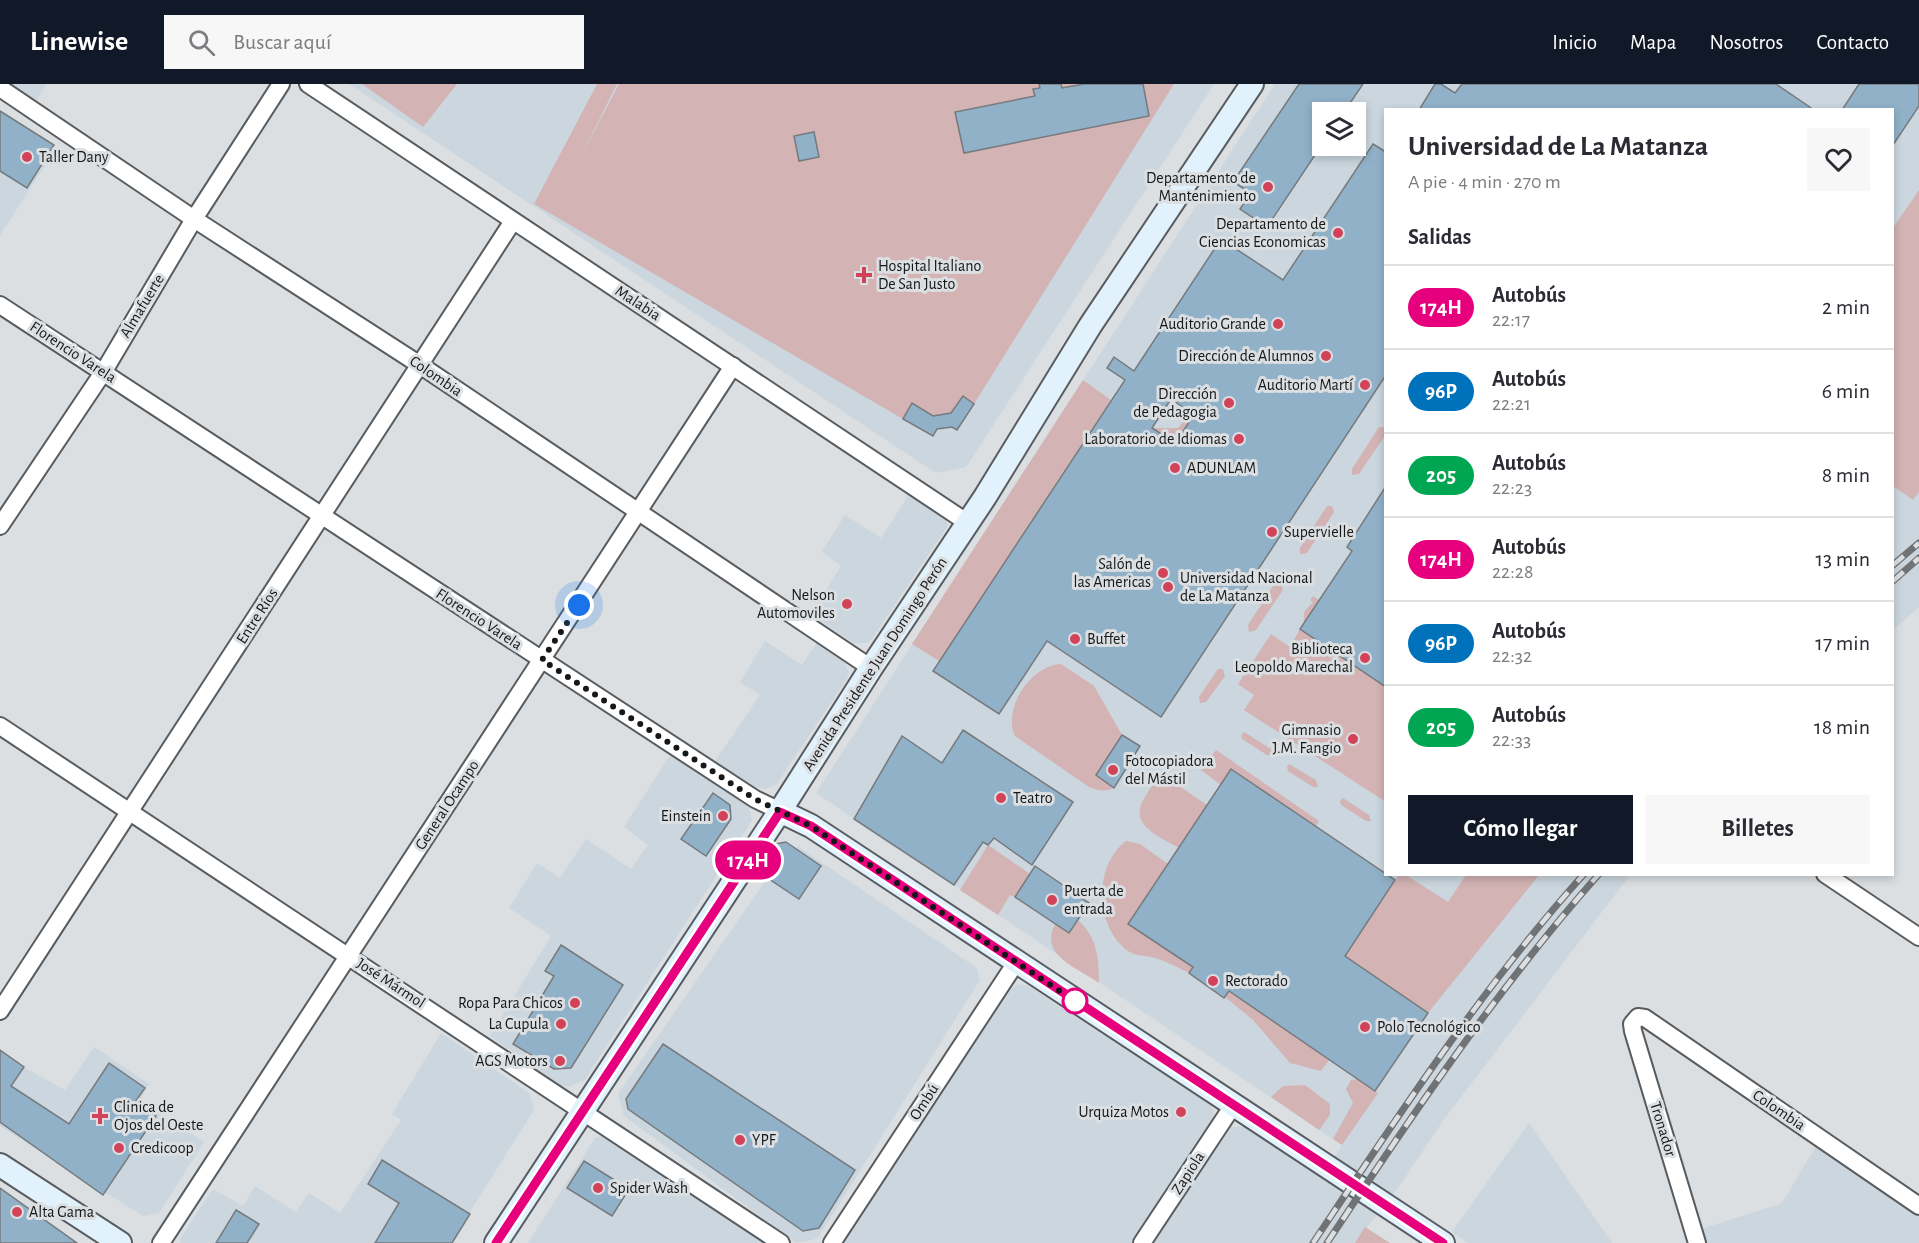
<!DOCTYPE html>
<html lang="es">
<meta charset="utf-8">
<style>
:root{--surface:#fff;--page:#f7f7f7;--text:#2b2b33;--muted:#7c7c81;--line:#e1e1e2;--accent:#111827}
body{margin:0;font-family:"Alegreya Sans",sans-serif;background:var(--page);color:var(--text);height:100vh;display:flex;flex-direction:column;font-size:22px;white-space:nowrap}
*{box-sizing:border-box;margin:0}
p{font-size:20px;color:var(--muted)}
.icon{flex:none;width:33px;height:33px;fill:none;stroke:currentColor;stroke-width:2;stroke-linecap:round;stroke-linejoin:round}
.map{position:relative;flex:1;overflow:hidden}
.panel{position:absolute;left:1384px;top:24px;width:510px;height:768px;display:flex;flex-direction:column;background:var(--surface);border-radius:0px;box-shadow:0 3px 9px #0003}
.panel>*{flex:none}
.badge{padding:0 12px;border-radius:20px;font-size:21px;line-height:39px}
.fabs{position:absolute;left:1312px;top:18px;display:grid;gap:12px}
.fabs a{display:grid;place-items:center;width:54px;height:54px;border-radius:0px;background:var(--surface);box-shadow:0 3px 9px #0003;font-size:30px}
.you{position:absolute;width:30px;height:30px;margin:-15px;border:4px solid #fff;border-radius:50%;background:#1a73e8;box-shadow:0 0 0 9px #1a73e833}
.map>.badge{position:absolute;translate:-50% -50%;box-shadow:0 0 0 3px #fff}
h2{padding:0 24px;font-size:22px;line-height:54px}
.round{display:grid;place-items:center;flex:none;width:63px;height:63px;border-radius:0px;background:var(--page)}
.summary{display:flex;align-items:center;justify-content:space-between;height:102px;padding:0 24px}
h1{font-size:28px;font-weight:600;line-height:45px}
.cta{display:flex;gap:12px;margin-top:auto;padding:12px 24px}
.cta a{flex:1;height:69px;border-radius:0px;background:var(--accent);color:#fff;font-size:24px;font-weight:600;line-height:69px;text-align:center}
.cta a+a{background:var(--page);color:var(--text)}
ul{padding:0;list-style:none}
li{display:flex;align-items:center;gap:18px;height:84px;padding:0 24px;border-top:2px solid var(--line)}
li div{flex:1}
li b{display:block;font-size:22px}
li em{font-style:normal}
li .badge{min-width:66px;font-weight:700;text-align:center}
header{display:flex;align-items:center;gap:36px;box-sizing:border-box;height:84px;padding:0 30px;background:var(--accent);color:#fff}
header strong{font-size:28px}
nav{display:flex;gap:33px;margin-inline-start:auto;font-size:21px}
.search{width:420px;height:54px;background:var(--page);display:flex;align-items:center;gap:15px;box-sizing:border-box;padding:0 21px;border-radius:0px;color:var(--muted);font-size:22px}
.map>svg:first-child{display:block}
.built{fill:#cbd6de;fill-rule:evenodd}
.green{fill:#d3b3b4}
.building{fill:#91b1c8;stroke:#767a7d;stroke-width:1.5;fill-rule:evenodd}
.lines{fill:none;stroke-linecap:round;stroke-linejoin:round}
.minor-casing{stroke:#585c5f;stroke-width:20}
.secondary-casing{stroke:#585c5f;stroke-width:26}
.minor{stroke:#fff;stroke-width:16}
.secondary{stroke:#e2f2fc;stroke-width:22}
.rail-casing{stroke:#707375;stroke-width:7}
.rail{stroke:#dbdfe2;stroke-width:4.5;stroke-dasharray:14;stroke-linecap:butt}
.line-casing{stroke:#fff;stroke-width:14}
.line{stroke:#e6007e;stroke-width:9}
.walk{stroke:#151718;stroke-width:6;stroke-dasharray:0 10.8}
.poi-dot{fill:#d24258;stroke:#dbdfe2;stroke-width:2}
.stop-dot{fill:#fff;stroke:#e6007e;stroke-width:3}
.labels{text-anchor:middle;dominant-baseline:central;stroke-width:6;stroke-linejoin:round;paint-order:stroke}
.poi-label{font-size:16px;fill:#151718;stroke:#dbdfe2;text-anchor:start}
.street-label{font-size:16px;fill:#151718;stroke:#dbdfe2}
</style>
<header>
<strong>Linewise</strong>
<div class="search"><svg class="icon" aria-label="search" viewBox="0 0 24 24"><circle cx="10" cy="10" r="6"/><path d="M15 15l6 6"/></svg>Buscar aquí</div>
<nav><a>Inicio</a><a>Mapa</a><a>Nosotros</a><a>Contacto</a></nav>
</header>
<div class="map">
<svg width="1919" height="1159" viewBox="0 0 1919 1159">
<rect width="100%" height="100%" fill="#dbdfe2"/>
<!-- built -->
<g class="built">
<path d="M9 0H46L36 17Z"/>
<path d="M349 0H1214L966 383 936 389Z"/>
<path d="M1275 0H1919V523L1893 546V26H1386V790L1630 791 1445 1034 1400 1101 1355 1159H1154L1231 1043H1244L1321 1094 1342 1061 816 709ZM1323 28H1356V62H1323Z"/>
<path d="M0 26 55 66 0 151Z"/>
<path d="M912 406 948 432 947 443 872 555 867 559H854L811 530 841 482 822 468 845 431 881 454Z"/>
<path d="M765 557 802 581 817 559 843 576 849 588 847 595 776 701 765 705 750 703 714 679 760 611 740 598Z"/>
<path d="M671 670 748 722 752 736 584 997 567 1003 560 1001 490 952 551 852 509 824 537 779 560 794 586 755 631 785 648 761 624 743Z"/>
<path d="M799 763 977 884 980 896 819 1152 813 1156 796 1159 624 1032 618 1010 788 764Z"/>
<path d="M1018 900 1030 903 1211 1022 1214 1029 1213 1037 1131 1159H841L1011 906Z"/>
<path d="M441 949 529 1009 534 1026 450 1159H181L180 1155 213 1105 243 1122 255 1102 296 1128 309 1109 340 1129 401 1036 392 1030Z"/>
<path d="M94 963 149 1000 140 1016 204 1058 159 1129 143 1132 0 1042V970L65 1006Z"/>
<path d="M1529 1039 1612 1159H1468L1452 1148Z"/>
<path d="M601 1052 774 1159H528L595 1054Z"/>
<path d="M1818 1059 1919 1127V1159H1706L1701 1145 1782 1119Z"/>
</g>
<!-- green -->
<g class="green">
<path d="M362 0H457L423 43Z"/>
<path d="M597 0H617L580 74 619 0H1174L974 320 963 312 951 329 933 332 912 320 903 335 534 120Z"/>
<path d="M1919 106V408L1913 416 1893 402V144Z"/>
<path d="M1083 296 1111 316 939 577 912 560Z"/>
<path d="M1188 332 1192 334 1175 359 1152 344H1178Z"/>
<path d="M1379 343H1384L1386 350 1359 390 1352 391V385Z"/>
<path d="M1327 422H1332L1334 428 1307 469 1300 470V464Z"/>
<path d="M1275 499H1281L1283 506 1256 546 1249 548 1248 541Z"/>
<path d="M1313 512 1319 516 1304 540V528L1313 518 1310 516Z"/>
<path d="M1300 545 1386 603V718L1244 626 1254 611 1238 600 1271 550 1290 563Z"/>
<path d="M1061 580 1094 602 1122 651 1096 691 1114 704C1104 708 1098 707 1089 703L1015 652C1002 625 1031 581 1061 580Z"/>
<path d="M1218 585H1223L1225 592 1206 618 1200 619 1199 613Z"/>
<path d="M1244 648 1271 665 1272 671H1267L1242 655 1241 651Z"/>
<path d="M1216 666 1319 737 1316 742 1232 685 1221 701 1201 686Z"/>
<path d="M1289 680 1316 696 1318 703H1313L1288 687 1287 683Z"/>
<path d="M1160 695 1173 698 1207 721 1179 764C1158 752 1127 740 1145 713 1149 706 1153 700 1160 695Z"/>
<path d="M1343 714 1369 731 1371 737H1366L1341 721 1340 717Z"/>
<path d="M1126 757 1140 760 1168 780 1128 840 1193 883 1189 889C1177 883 1164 876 1151 873 1143 871 1135 872 1128 867 1095 843 1093 782 1126 757Z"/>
<path d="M988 761 1030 790 1015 813 1010 811 998 831 960 806Z"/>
<path d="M1399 791H1406L1448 818 1466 791H1539L1428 929 1355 879 1302 957 1329 976 1321 987 1290 979 1253 936 1225 913 1228 907 1293 950Z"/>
<path d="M1078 836C1097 854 1099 873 1099 899 1077 883 1039 872 1055 840L1069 849Z"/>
<path d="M1358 995 1378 1009 1342 1061 1333 1055 1353 1019 1346 1005 1351 996Z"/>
<path d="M1305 1001 1330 1020V1031L1319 1046 1271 1013 1283 1002Z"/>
<path d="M1365 1143 1390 1159H1355Z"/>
</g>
<!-- building -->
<g class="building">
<path d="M1039 0H1061L1062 4 1084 0H1143L1149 32 964 69 955 28 1035 12 1033 5 1040 4Z"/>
<path d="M1299 0H1363L1344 28H1323V59L1267 143 1240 125 1251 109 1233 98Z"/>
<path d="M1435 0H1441L1455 9 1462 0H1776L1814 26H1419Z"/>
<path d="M1859 0H1919V22L1893 61V26H1842Z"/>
<path d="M0 27 54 61 27 104 0 87Z"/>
<path d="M814 48 819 73 799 77 794 52Z"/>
<path d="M1373 60 1386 68V291L1161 633 1047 557 999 630 933 587 1125 296 1107 284 1114 273 1134 287 1221 155 1283 196ZM1171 315 1194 331 1175 359 1152 344Z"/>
<path d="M963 312 974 320 957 346 952 343 937 345 933 352 903 335 912 319 933 332 951 329Z"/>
<path d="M1386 402V603L1300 545 1352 467 1347 463Z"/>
<path d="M963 646 1073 718 1032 781 994 754 988 761 983 758 954 801 854 735 902 652 942 679Z"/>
<path d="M1122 651 1140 662 1114 704 1096 691Z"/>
<path d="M1231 685 1395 796 1345 872 1428 929 1375 1007 1229 907 1224 914 1189 889 1193 883 1128 840Z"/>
<path d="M713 709 730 721 731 735 706 772 681 755Z"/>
<path d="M786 758 821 782 799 815 757 787 775 760Z"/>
<path d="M1035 782 1089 819 1069 849 1015 813Z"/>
<path d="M561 861 623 901 571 984 554 985 513 960 554 892 545 887Z"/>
<path d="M663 960 855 1086 819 1144 803 1147 628 1025 626 1015Z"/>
<path d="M0 966 24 983 11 1002 69 1040 109 979 145 1004 135 1018 156 1032 103 1111 0 1038Z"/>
<path d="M382 1076 470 1130 452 1159H375L399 1119 368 1100Z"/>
<path d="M584 1077 629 1105 612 1132 567 1104Z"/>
<path d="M0 1104 77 1159H0Z"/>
<path d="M236 1126 259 1140 247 1159H216Z"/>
</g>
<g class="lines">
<!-- minor casing -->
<g class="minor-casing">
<g id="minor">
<path d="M308 0 968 439"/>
<path d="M0 4 194 135 420 281 871 584"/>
<path d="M0 221 755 715 780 727"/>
<path d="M0 442 104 287 194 135 281 0"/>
<path d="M0 642 781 1159"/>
<path d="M1825 790 1919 853"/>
<path d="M0 927 513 137"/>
<path d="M161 1159 733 282"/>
<path d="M832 1159 1017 877"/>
<path d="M1142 1159 1234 1020"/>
<path d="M1697 1159 1633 947 1632 940 1638 933 1645 934 1919 1122"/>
</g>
</g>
<!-- secondary casing -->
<g class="secondary-casing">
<g id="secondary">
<path d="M780 727 811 742 1443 1159"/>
<path d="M0 1081 120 1159"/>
<path d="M496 1159 780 727 871 584 985 413 1090 242 1252 0"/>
</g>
</g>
<!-- minor -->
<use href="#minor" class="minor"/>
<!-- secondary -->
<use href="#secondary" class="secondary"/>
<!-- rail casing -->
<g class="rail-casing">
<g id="rail">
<path d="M1893 481 1919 459"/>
<path d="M1893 497 1919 474"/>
<path d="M1313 1159C1398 1032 1481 905 1584 790"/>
<path d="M1327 1159C1412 1031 1497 905 1599 790"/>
</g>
</g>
<!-- rail -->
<use href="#rail" class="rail"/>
</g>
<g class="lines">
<!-- line casing -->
<g class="line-casing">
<path id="line" d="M496 1159 780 728 811 742 1443 1159"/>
</g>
<!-- line -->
<use href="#line" class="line"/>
<!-- walk -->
<path class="walk" d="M579 521 542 576 755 715 811 742 1075 917"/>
</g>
<!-- markers -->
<g class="poi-dot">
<circle cx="27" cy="73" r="6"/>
<circle cx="1268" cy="103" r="6"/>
<circle cx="1338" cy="149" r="6"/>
<path d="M861 182h6v6h6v6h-6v6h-6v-6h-6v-6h6z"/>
<circle cx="1278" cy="240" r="6"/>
<circle cx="1326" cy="272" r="6"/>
<circle cx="1365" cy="301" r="6"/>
<circle cx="1229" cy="319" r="6"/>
<circle cx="1239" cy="355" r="6"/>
<circle cx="1175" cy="384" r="6"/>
<circle cx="1272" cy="448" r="6"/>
<circle cx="1163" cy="489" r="6"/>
<circle cx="1168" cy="503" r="6"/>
<circle cx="847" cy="520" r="6"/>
<circle cx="1075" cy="555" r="6"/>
<circle cx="1365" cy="574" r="6"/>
<circle cx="1353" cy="655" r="6"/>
<circle cx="1113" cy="686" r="6"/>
<circle cx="1001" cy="714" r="6"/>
<circle cx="723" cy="732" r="6"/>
<circle cx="1052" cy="816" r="6"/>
<circle cx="1213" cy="897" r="6"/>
<circle cx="575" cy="919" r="6"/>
<circle cx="561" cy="940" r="6"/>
<circle cx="1365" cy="943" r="6"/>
<circle cx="560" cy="977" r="6"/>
<circle cx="1181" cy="1028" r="6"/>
<path d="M97 1023h6v6h6v6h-6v6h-6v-6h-6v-6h6z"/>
<circle cx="740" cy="1056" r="6"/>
<circle cx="119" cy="1064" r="6"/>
<circle cx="598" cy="1104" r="6"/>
<circle cx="17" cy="1128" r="6"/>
</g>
<circle class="stop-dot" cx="1075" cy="917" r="12"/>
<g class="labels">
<!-- poi labels -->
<g class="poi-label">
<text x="39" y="73">Taller Dany</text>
<text x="1256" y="94" text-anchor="end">Departamento de<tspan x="1256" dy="18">Mantenimiento</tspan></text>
<text x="1326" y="140" text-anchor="end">Departamento de<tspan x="1326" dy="18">Ciencias Economicas</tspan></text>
<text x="878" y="182">Hospital Italiano<tspan x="878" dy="18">De San Justo</tspan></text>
<text x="1266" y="240" text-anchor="end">Auditorio Grande</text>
<text x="1314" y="272" text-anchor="end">Dirección de Alumnos</text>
<text x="1353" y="301" text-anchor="end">Auditorio Martí</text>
<text x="1217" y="310" text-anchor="end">Dirección<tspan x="1217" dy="18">de Pedagogia</tspan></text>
<text x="1227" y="355" text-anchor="end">Laboratorio de Idiomas</text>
<text x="1187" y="384">ADUNLAM</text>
<text x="1284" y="448">Supervielle</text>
<text x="1151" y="480" text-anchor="end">Salón de<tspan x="1151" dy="18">las Americas</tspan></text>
<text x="1180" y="494">Universidad Nacional<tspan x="1180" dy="18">de La Matanza</tspan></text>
<text x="835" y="511" text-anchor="end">Nelson<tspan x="835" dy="18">Automoviles</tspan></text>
<text x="1087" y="555">Buffet</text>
<text x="1353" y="565" text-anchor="end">Biblioteca<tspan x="1353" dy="18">Leopoldo Marechal</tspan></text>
<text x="1341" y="646" text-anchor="end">Gimnasio<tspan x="1341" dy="18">J.M. Fangio</tspan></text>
<text x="1125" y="677">Fotocopiadora<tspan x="1125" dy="18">del Mástil</tspan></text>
<text x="1013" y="714">Teatro</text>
<text x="711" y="732" text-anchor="end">Einstein</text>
<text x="1064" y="807">Puerta de<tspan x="1064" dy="18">entrada</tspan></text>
<text x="1225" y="897">Rectorado</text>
<text x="563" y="919" text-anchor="end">Ropa Para Chicos</text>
<text x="549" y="940" text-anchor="end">La Cupula</text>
<text x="1377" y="943">Polo Tecnológico</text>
<text x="548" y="977" text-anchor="end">AGS Motors</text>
<text x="114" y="1023">Clinica de<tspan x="114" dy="18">Ojos del Oeste</tspan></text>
<text x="1169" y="1028" text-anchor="end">Urquiza Motos</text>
<text x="752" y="1056">YPF</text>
<text x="131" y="1064">Credicoop</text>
<text x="610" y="1104">Spider Wash</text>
<text x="29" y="1128">Alta Gama</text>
</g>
<!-- street labels -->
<g class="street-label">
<text transform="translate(638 219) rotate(33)">Malabia</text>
<text transform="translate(142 222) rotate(-59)">Almafuerte</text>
<text transform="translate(73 268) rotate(33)">Florencio Varela</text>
<text transform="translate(436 292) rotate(34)">Colombia</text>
<text transform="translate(257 532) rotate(-57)">Entre Ríos</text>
<text transform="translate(479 535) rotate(33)">Florencio Varela</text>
<text transform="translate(875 580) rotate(-57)">Avenida Presidente Juan Domingo Perón</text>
<text transform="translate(447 721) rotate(-57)">General Ocampo</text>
<text transform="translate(391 899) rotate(33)">José Mármol</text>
<text transform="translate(924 1018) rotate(-57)">Ombú</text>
<text transform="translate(1779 1026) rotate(34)">Colombia</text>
<text transform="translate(1663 1045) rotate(73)">Tronador</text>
<text transform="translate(1188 1089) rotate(-57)">Zapiola</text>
</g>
</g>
</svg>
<div class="fabs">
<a><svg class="icon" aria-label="layers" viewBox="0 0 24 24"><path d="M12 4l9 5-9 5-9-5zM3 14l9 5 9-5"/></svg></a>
</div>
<div class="you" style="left:579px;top:521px"></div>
<b class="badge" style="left:748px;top:776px;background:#e6007e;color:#fff">174H</b>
<section class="panel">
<div class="summary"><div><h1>Universidad de La Matanza</h1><p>A pie · 4 min · 270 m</p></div><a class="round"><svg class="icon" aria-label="heart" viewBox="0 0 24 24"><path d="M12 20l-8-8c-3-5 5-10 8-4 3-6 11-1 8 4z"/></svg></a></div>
<h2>Salidas</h2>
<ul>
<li><span class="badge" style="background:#e6007e;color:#fff">174H</span><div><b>Autobús</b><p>22:17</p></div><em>2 min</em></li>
<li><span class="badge" style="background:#0072bc;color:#fff">96P</span><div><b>Autobús</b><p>22:21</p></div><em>6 min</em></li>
<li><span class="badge" style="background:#00a651;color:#fff">205</span><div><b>Autobús</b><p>22:23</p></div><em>8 min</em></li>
<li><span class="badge" style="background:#e6007e;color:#fff">174H</span><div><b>Autobús</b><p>22:28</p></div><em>13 min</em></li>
<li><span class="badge" style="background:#0072bc;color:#fff">96P</span><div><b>Autobús</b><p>22:32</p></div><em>17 min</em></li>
<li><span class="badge" style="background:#00a651;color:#fff">205</span><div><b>Autobús</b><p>22:33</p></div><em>18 min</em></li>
</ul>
<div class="cta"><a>Cómo llegar</a><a>Billetes</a></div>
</section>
</div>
